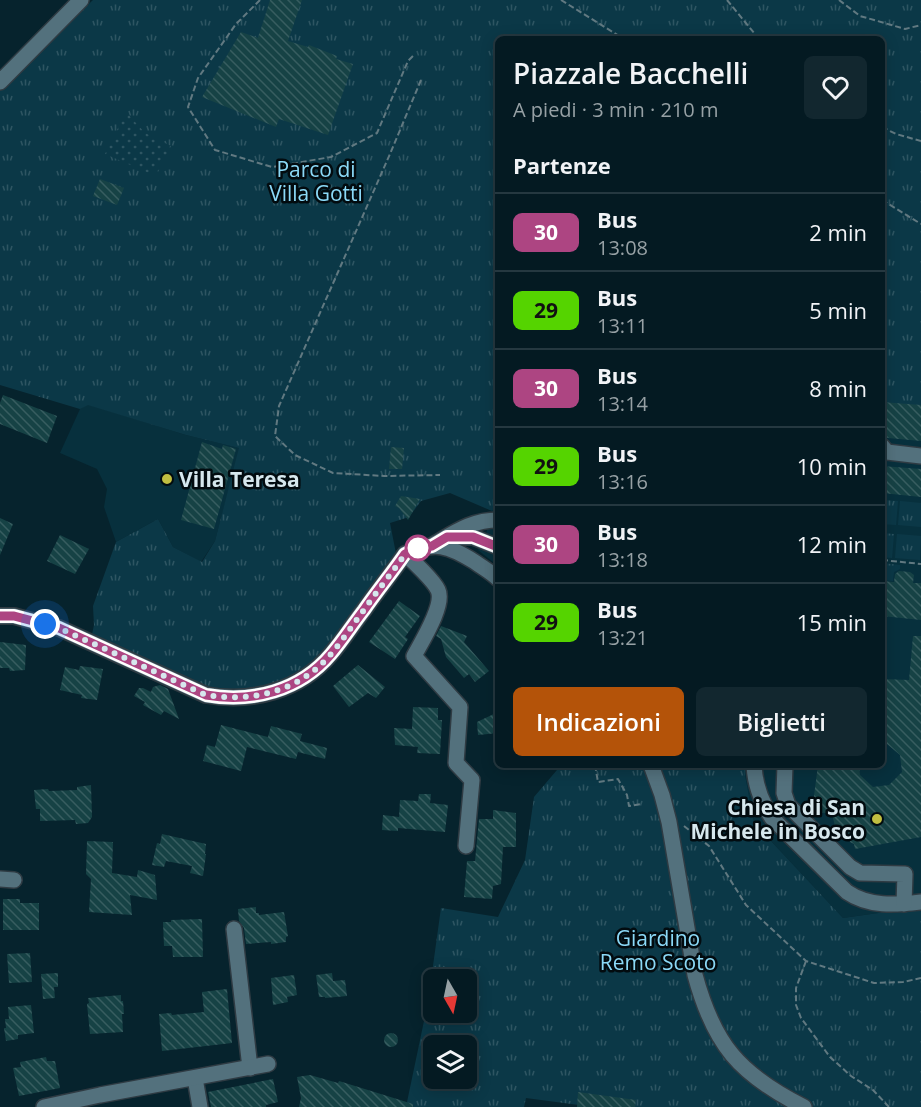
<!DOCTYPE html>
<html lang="it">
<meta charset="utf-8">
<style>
:root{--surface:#041a22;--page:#12272f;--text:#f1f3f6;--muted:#97a1a5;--line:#253840;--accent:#b45309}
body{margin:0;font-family:"Open Sans",sans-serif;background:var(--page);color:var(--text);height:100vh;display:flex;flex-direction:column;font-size:22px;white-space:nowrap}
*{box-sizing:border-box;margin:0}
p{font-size:20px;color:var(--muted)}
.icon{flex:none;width:33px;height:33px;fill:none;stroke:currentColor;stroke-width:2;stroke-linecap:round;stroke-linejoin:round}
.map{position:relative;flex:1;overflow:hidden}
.details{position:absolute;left:495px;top:36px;width:390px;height:732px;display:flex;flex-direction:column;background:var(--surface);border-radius:9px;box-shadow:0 3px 15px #0003,0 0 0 2px var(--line)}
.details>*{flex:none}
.badge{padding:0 12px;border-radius:9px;font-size:21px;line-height:39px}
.needle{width:39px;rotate:171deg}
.buttons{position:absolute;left:423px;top:969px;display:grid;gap:12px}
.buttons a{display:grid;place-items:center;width:54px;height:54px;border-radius:9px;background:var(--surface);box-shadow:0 3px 15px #0003,0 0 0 2px var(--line);font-size:30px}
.you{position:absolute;width:30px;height:30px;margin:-15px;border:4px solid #fff;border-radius:50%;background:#1a73e8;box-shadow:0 0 0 9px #1a73e833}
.map>.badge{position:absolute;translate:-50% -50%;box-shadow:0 0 0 3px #fff}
h2{padding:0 18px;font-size:22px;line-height:54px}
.round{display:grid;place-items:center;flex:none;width:63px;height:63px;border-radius:9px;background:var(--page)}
.overview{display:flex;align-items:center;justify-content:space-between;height:102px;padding:0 18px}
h1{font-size:28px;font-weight:600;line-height:45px}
.cta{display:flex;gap:12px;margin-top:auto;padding:12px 18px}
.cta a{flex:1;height:69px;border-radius:9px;background:var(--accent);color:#fff;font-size:24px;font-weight:600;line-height:69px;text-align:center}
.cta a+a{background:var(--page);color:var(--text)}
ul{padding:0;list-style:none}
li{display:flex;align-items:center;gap:18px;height:78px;padding:0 18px;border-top:2px solid var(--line)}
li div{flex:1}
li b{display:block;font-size:22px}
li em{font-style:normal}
li .badge{min-width:66px;font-weight:700;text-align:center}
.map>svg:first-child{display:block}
.built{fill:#07303d}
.grass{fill:url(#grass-tufts);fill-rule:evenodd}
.garden{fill:url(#garden-dots)}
.building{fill:url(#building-back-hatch)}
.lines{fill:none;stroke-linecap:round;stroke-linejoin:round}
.minor-casing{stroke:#2f3b43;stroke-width:18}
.path{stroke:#617981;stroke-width:2;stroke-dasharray:6 3;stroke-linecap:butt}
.minor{stroke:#53717d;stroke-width:15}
.line-casing{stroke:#fff;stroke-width:14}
.line{stroke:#ad4582;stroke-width:9}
.walk{stroke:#d6e7ed;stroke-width:6;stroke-dasharray:0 10.8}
.poi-dot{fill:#c0be41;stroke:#020b0f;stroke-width:2}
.stop-dot{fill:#fff;stroke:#ad4582;stroke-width:3}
.labels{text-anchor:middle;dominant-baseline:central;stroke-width:5;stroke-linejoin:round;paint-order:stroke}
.park-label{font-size:21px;fill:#8bd9f7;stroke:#020b0f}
.poi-label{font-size:21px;font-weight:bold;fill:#d6e7ed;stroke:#020b0f;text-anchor:start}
</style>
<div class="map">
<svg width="921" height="1107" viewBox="0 0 921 1107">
<defs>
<pattern id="grass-tufts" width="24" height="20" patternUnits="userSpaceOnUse" patternTransform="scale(1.5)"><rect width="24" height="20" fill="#0b3847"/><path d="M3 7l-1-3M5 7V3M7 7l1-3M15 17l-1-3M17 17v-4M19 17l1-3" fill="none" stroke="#2e5562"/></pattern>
<pattern id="garden-dots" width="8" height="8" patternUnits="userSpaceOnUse" patternTransform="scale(1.5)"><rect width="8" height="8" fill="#0b3847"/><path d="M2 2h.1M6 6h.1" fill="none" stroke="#2e5562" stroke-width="1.8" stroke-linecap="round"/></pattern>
<pattern id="building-back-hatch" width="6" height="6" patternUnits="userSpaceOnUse" patternTransform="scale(1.5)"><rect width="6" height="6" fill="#164245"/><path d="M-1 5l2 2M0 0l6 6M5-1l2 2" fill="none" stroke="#375d60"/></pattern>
</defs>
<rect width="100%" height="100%" fill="#06232d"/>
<!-- built -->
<g class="built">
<path d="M87 404 186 435 240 448 215 541 201 562 173 547 158 519 116 542 104 507 107 489 97 469 60 453 80 409Z"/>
<path d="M882 417 921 419V907L843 918 754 823 745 775V765H882Z"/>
<path d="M498 505V566L478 550 486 534 492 511Z"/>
</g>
<!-- grass -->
<g class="grass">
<path d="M93 0H921V419L882 417V39H498V505L492 511 450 493 421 501 409 517 390 523 398 564 385 575 347 646 298 683 232 702 90 644 94 625 93 606 116 542 158 519 173 547 202 562 215 541 239 448 186 435 88 405 80 409 0 385V89Z"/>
<path d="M882 500 898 501 896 525 882 524Z"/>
<path d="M900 501 921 503V527L898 525Z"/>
<path d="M882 533 894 534 892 558 882 557Z"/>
<path d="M897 534 921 536 920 560 895 558Z"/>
<path d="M882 563 900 565V569L894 572 893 581 882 580Z"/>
<path d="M566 765H745V775L754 823 843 918 921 907V1107H594L526 1098 524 1107H406L428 1002 441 908 498 917 525 860 534 797 557 770ZM434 980H466V1012H434ZM434 1046H466V1078H434Z"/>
</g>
<!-- garden -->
<path class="garden" d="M126 112 145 133 171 146 156 176 105 154Z"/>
<!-- building -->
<g class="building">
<path d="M270 0H302L288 41 308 47 309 45 337 56 336 59 353 64 328 135 279 119 276 127 202 97 241 32 258 38Z"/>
<path d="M100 179 124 188 117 205 93 196Z"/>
<path d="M3 395 57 416 47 443 0 424V403Z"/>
<path d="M882 402 921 405V441L888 438 882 436Z"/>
<path d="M202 442 222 449 223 445 236 449 214 529 181 520Z"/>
<path d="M391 447 404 448 402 469H389Z"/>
<path d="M882 466 921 469V497L882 493Z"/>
<path d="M401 496 420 499 408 520 399 508 395 506Z"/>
<path d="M0 518 13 524 0 555Z"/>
<path d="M60 535 89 549 75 574 47 561Z"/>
<path d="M899 571 910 572 914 575 913 583H921V620L882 616V581L894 582 895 574Z"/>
<path d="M399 601 420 616 405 637 408 639 395 659 369 642Z"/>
<path d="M441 626 467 636 464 642 489 671 475 682 469 674 464 678 446 657 441 639 436 636Z"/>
<path d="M913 636H921V837L855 849 854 844 850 842 847 827 839 828 835 826 832 814 812 811 818 765H859L860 775 873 787 889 785 902 772 900 755 887 744 882 745V679L909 680Z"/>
<path d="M0 642 26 645 25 670 10 671 9 668H0Z"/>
<path d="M358 665 385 687 376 698 368 693 349 707 333 686Z"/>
<path d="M80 666 103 669 97 700 81 698 82 695 60 690 65 667 79 670Z"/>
<path d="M160 685 168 689 179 719 164 711 161 715 143 705 145 702 134 696 139 688H143L151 692 153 687Z"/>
<path d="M413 707 438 708V720H442L440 754 417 753 418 747 395 745 394 728 412 729Z"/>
<path d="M498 712V733L478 735 477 722Z"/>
<path d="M221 725 268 737 271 726 302 734 300 741 327 748 325 759 298 752 296 759 247 747 241 771 203 761 207 745 215 747Z"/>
<path d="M91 785 92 817 88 823 76 824 75 820 40 821V809H36L34 790 48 789 49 791 77 790V787Z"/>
<path d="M419 794H431L430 803 448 805 445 832 398 828V831L382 830 383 815 399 817 400 800 418 801Z"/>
<path d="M493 810 516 813V847H503L501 884 493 886 492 899 464 897 467 861H475L479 819H493Z"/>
<path d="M162 834 206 844 205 854H206L203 876 190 873 192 866 166 861 164 867 152 865 157 843 160 844Z"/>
<path d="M87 841 113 842 112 873 137 877 138 870 155 875 157 900 130 895 132 915 89 912 91 879 86 874Z"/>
<path d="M3 899H20V903H39V930H3Z"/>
<path d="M256 907V913H259V915L284 912 288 936 286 937V942L271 944V942L246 944 244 928 239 921 238 909Z"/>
<path d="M202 919 203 957H173L172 946H164L163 922H171V920Z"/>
<path d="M30 953 32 982 9 983 7 954Z"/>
<path d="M58 973V987H54L55 998 43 999 41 974Z"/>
<path d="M332 973 333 981 345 980 347 996 325 998V997H319L316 975Z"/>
<path d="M294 975 297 995 287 997 288 1002 273 1005 271 978Z"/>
<path d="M227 989 232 1043 162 1051 159 1014 171 1013 172 1015 204 1012 202 992Z"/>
<path d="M121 995V1001H123L124 1014H122L123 1032 90 1034 87 1004 89 1003 88 998Z"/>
<path d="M31 1005 34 1033 18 1035V1039L6 1041 4 1028H6L5 1019H9L8 1007Z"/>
<circle cx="391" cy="1040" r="7"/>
<path d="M46 1057 47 1061H55L60 1088 19 1096 13 1068 21 1067 20 1062Z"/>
<path d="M310 1075 338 1083 339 1081 413 1104V1107H299L301 1098 297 1077Z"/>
<path d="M273 1079 278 1102 266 1105V1107H211L208 1092Z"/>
<path d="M578 1092 636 1100 635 1107H577Z"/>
</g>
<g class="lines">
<!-- minor casing -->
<g class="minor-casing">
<g id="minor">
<path d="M0 82 81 0"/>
<path d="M882 446 887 452 921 456"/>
<path d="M450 537H473L498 547"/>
<path d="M431 546C454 533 471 520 498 520"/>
<path d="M405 554C413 561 434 581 438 590 445 605 422 641 414 656L460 707 456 763 472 780 466 846"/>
<path d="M0 616H14L59 628 206 695C252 703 300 691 331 654 343 640 353 624 364 610 377 591 392 573 405 554 435 541 448 545 475 562 483 568 491 572 498 579"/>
<path d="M651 765 662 795 669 822 695 975C714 1045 739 1074 804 1107"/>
<path d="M754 765C755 785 761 802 772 818L847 892C869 907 895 905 921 902"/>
<path d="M785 765 784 793 788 805 850 867 860 873 905 874 904 904"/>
<path d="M0 879 14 880"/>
<path d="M234 929 250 1068"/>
<path d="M195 1078 200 1107"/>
<path d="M44 1107 100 1095 268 1064"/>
</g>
</g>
<!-- path -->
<g class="path">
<path d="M260 0 236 24 198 78 188 107 215 150 272 167 331 157 377 133 408 61 414 55"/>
<path d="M561 0 624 39"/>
<path d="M727 0 759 39"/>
<path d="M839 0 860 16 905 29 921 25"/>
<path d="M421 80 390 154 279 406 275 436 295 455 333 473 384 476 440 475"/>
<path d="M882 127 896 134 921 141"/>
<path d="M882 200 921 224"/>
<path d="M882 560 921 564"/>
<path d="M595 765 598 782 618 779 627 795 629 806 642 804"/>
<path d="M684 826 709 846 746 905 806 961 874 983 903 982 921 978"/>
<path d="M806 961 796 988V1005L801 1018 830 1057 851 1076 873 1090 889 1107"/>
</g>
<!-- minor -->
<use href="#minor" class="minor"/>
</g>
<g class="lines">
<!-- line casing -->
<g class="line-casing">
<path id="line" d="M0 616H14L59 628 206 695C252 703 300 691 331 654 343 640 353 624 364 610 377 591 392 573 405 554L418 548 432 546 447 537H473L498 547"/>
</g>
<!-- line -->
<use href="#line" class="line"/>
<!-- walk -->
<path class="walk" d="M45 624 59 628 206 695C252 703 300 691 331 654 343 640 353 624 364 610 377 591 392 573 405 554L418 548"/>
</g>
<!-- markers -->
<g class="poi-dot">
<circle cx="167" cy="479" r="6"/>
<circle cx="877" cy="819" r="6"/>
</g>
<circle class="stop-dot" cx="418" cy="548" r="12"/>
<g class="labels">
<!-- park labels -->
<g class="park-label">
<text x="316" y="169">Parco di<tspan x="316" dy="24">Villa Gotti</tspan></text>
<text x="658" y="938">Giardino<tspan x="658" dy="24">Remo Scoto</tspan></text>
</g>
<!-- poi labels -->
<g class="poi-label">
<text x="179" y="479">Villa Teresa</text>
<text x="865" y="807" text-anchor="end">Chiesa di San<tspan x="865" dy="24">Michele in Bosco</tspan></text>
</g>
</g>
</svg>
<div class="buttons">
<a><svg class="needle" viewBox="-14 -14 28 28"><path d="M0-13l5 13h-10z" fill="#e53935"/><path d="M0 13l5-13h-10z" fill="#97a1a5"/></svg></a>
<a><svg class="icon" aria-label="layers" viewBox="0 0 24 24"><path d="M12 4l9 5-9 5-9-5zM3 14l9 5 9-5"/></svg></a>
</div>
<div class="you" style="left:45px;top:624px"></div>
<section class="details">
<div class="overview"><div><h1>Piazzale Bacchelli</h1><p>A piedi · 3 min · 210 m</p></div><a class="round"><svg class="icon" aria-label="heart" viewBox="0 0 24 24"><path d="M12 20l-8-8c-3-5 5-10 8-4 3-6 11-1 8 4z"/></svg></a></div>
<h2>Partenze</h2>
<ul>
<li><span class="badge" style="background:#ad4582;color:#fff">30</span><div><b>Bus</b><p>13:08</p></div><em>2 min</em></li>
<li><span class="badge" style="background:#55d400;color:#111">29</span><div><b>Bus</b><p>13:11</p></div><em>5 min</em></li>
<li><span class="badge" style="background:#ad4582;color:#fff">30</span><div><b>Bus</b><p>13:14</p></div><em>8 min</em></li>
<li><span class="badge" style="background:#55d400;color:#111">29</span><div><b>Bus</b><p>13:16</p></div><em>10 min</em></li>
<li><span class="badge" style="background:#ad4582;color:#fff">30</span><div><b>Bus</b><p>13:18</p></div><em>12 min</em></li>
<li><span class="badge" style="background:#55d400;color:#111">29</span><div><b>Bus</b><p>13:21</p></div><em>15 min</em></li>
</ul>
<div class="cta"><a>Indicazioni</a><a>Biglietti</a></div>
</section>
</div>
